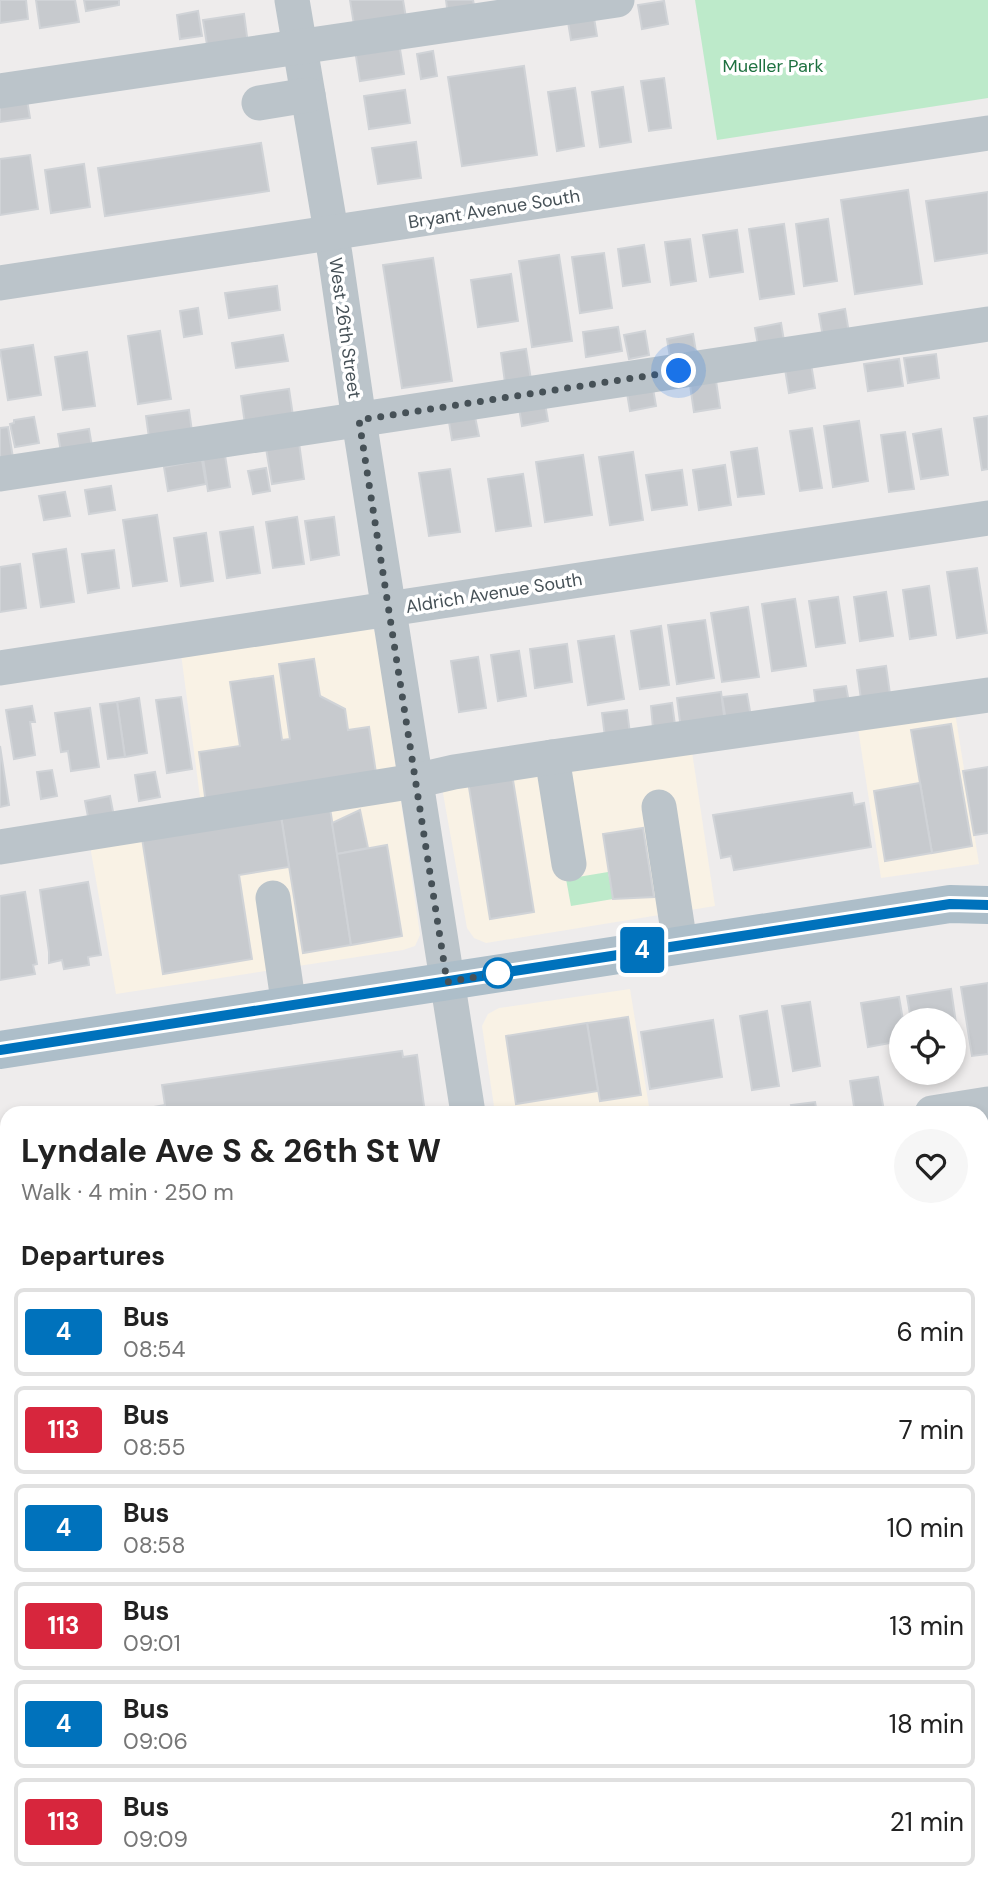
<!DOCTYPE html>
<meta charset="utf-8">
<style>
:root{--surface:#fff;--page:#f6f6f6;--text:#222;--muted:#767676;--line:#e0e0e0}
body{margin:0;font-family:"DM Sans",sans-serif;background:var(--page);color:var(--text);height:100vh;display:flex;flex-direction:column;font-size:26px;white-space:nowrap}
*{box-sizing:border-box;margin:0}
p{font-size:23px;color:var(--muted)}
.icon{flex:none;width:38px;height:38px;fill:none;stroke:currentColor;stroke-width:2;stroke-linecap:round;stroke-linejoin:round}
.map{position:relative;flex:1;overflow:hidden}
.sheet{position:absolute;left:0px;top:1106px;width:989px;height:786px;display:flex;flex-direction:column;background:var(--surface);border-radius:21px 21px 0 0;box-shadow:0 4px 10px #0003}
.sheet>*{flex:none}
.badge{padding:0 14px;border-radius:5px;font-size:24px;line-height:46px}
.controls{position:absolute;left:889px;top:1008px;display:grid;gap:14px}
.controls a{display:grid;place-items:center;width:77px;height:77px;border-radius:50%;background:var(--surface);box-shadow:0 4px 10px #0003;font-size:35px}
.you{position:absolute;width:35px;height:35px;margin:-18px;border:5px solid #fff;border-radius:50%;background:#1a73e8;box-shadow:0 0 0 10px #1a73e833}
.map>.badge{position:absolute;translate:-50% -50%;box-shadow:0 0 0 4px #fff}
h2{padding:0 21px;font-size:26px;line-height:63px}
.round{display:grid;place-items:center;flex:none;width:74px;height:74px;border-radius:37px;background:var(--page)}
.headline{display:flex;align-items:center;justify-content:space-between;height:119px;padding:0 21px}
h1{font-size:33px;font-weight:700;line-height:52px}
ul{padding:0;list-style:none}
li{display:flex;align-items:center;gap:21px;height:88px;margin:0 14px 10px;padding:0 7px;border:4px solid var(--line);border-radius:10px}
li div{flex:1}
li b{display:block;font-size:26px}
li em{font-style:normal}
li .badge{min-width:77px;font-weight:700;text-align:center}
.map>svg:first-child{display:block}
.commercial{fill:#f9f2e5}
.green{fill:#bdeaca}
.building{fill:#c7cace;stroke:#d0d3d7;stroke-width:2}
.lines{fill:none;stroke-linecap:round;stroke-linejoin:round}
.minor{stroke:#bbc4ca;stroke-width:35}
.major{stroke:#adbec9;stroke-width:38}
.line-casing{stroke:#fff;stroke-width:16}
.line{stroke:#0072bc;stroke-width:10}
.walk{stroke:#465157;stroke-width:7;stroke-dasharray:0 12.6}
.stop-dot{fill:#fff;stroke:#0072bc;stroke-width:3.5}
.labels{text-anchor:middle;dominant-baseline:central;stroke-width:7;stroke-linejoin:round;paint-order:stroke}
.park-label{font-size:18px;fill:#1e7140;stroke:#fff}
.street-label{font-size:18px;fill:#465157;stroke:#fff}
</style>
<div class="map">
<svg width="988" height="1891" viewBox="0 0 988 1891">
<rect width="100%" height="100%" fill="#eeecec"/>
<!-- commercial -->
<g class="commercial">
<path d="M365 627 374 630 378 641 420 935 415 946 403 950 116 994 87 829 202 812 181 654Z"/>
<path d="M954 706 979 864 881 878 857 722Z"/>
<path d="M691 745 715 906 486 943 474 938 467 928 441 782Z"/>
<path d="M630 989 650 1113H495L482 1026 488 1014 499 1008Z"/>
</g>
<!-- green -->
<g class="green">
<path d="M695 0H988V98L717 140Z"/>
<path d="M608 872 613 899 571 906 566 879Z"/>
<path d="M7 1842V1885H567L568 1891H0V1843Z"/>
</g>
<!-- building -->
<g class="building">
<path d="M0 0H26L28 19 0 23Z"/>
<path d="M36 0H75L79 22 40 28Z"/>
<path d="M84 0H119V5L86 11Z"/>
<path d="M350 0H403L406 18 354 25Z"/>
<path d="M446 0H473L475 10 448 15Z"/>
<path d="M664 1 668 24 642 29 638 5Z"/>
<path d="M198 11 202 36 180 39 177 15Z"/>
<path d="M593 12 597 36 571 40 567 16Z"/>
<path d="M244 14 248 44 208 51 203 20Z"/>
<path d="M399 43 404 74 360 81 355 50Z"/>
<path d="M433 51 437 76 421 79 417 54Z"/>
<path d="M524 66 537 155 462 166 448 77Z"/>
<path d="M664 78 671 128 649 131 641 81Z"/>
<path d="M623 87 631 142 600 147 592 92Z"/>
<path d="M575 88 584 146 557 151 548 92Z"/>
<path d="M405 90 410 123 369 129 364 96Z"/>
<path d="M26 94 30 118 0 122V98Z"/>
<path d="M416 142 421 178 378 184 372 148Z"/>
<path d="M261 143 269 191 105 216 98 168Z"/>
<path d="M30 155 38 209 0 215V159Z"/>
<path d="M84 164 90 207 51 213 45 170Z"/>
<path d="M908 190 922 284 855 294 841 200Z"/>
<path d="M988 192V253L935 261 926 201Z"/>
<path d="M828 219 837 281 804 286 796 224Z"/>
<path d="M784 224 794 294 760 299 749 229Z"/>
<path d="M737 230 743 272 710 277 703 235Z"/>
<path d="M690 239 696 281 671 285 665 242Z"/>
<path d="M644 245 650 282 623 286 618 249Z"/>
<path d="M604 253 612 308 580 313 572 257Z"/>
<path d="M559 255 572 341 532 347 519 261Z"/>
<path d="M433 258 452 381 402 388 383 265Z"/>
<path d="M511 274 518 321 478 327 471 280Z"/>
<path d="M277 286 280 310 229 318 225 293Z"/>
<path d="M198 308 202 334 184 337 180 311Z"/>
<path d="M845 309 849 333 823 337 819 314Z"/>
<path d="M781 323 785 347 759 351 755 328Z"/>
<path d="M618 327 622 351 586 357 583 332Z"/>
<path d="M160 331 171 399 138 404 128 336Z"/>
<path d="M645 331 649 355 629 359 624 335Z"/>
<path d="M693 334 697 358 671 363 667 339Z"/>
<path d="M283 335 288 361 236 368 232 343Z"/>
<path d="M33 345 41 395 8 400 0 350Z"/>
<path d="M526 349 532 386 506 390 501 353Z"/>
<path d="M87 352 95 406 63 410 55 357Z"/>
<path d="M936 354 939 378 908 383 904 358Z"/>
<path d="M899 359 903 386 868 391 864 364Z"/>
<path d="M811 364 815 388 789 393 785 369Z"/>
<path d="M715 374 720 408 694 412 689 378Z"/>
<path d="M652 383 656 406 630 411 626 387Z"/>
<path d="M289 389 293 416 245 424 241 396Z"/>
<path d="M544 398 548 421 522 426 518 402Z"/>
<path d="M189 410 193 439 150 445 146 416Z"/>
<path d="M474 412 479 436 452 440 448 416Z"/>
<path d="M988 416V469L982 470 974 418Z"/>
<path d="M34 417 39 443 15 447 10 424 14 423V420Z"/>
<path d="M859 421 868 481 833 487 824 426Z"/>
<path d="M8 427 13 458 0 460V428Z"/>
<path d="M812 428 822 488 800 491 790 431Z"/>
<path d="M89 429 93 453 62 458 58 434Z"/>
<path d="M941 429 948 475 921 479 913 434Z"/>
<path d="M905 432 914 489 889 492 881 435Z"/>
<path d="M299 443 304 479 272 484 266 448Z"/>
<path d="M757 448 764 494 738 497 731 452Z"/>
<path d="M224 449 230 487 208 491 202 452Z"/>
<path d="M633 452 643 520 610 525 599 457Z"/>
<path d="M583 455 592 515 545 522 536 462Z"/>
<path d="M202 460 206 484 168 491 164 467Z"/>
<path d="M725 465 731 505 699 510 693 470Z"/>
<path d="M266 468 270 491 253 494 248 471Z"/>
<path d="M450 469 460 532 429 536 419 473Z"/>
<path d="M682 470 687 505 652 510 646 475Z"/>
<path d="M523 474 531 526 496 531 488 479Z"/>
<path d="M111 486 115 510 89 514 85 490Z"/>
<path d="M65 492 70 516 44 520 39 496Z"/>
<path d="M157 515 167 581 133 586 123 520Z"/>
<path d="M297 517 304 564 273 568 266 522Z"/>
<path d="M334 517 339 555 311 560 305 521Z"/>
<path d="M253 527 260 573 227 578 220 532Z"/>
<path d="M206 533 213 581 181 586 174 538Z"/>
<path d="M66 549 74 602 41 607 33 554Z"/>
<path d="M114 550 119 588 88 593 82 554Z"/>
<path d="M20 564 26 608 0 612V567Z"/>
<path d="M977 568 987 633 957 638 947 572Z"/>
<path d="M929 586 936 635 910 639 903 590Z"/>
<path d="M886 592 893 636 860 641 854 597Z"/>
<path d="M838 597 845 643 816 647 809 601Z"/>
<path d="M795 599 806 666 772 671 762 604Z"/>
<path d="M748 607 759 677 722 682 711 613Z"/>
<path d="M705 620 714 678 677 684 668 625Z"/>
<path d="M661 626 669 685 640 689 631 631Z"/>
<path d="M614 636 624 699 588 705 578 641Z"/>
<path d="M567 644 572 682 535 688 530 649Z"/>
<path d="M519 651 526 696 498 701 491 655Z"/>
<path d="M478 657 486 708 459 712 451 661Z"/>
<path d="M314 659 320 696 345 709 348 730 369 727 378 786 207 811 199 752 240 746 230 682 273 676 282 740 290 739 279 664Z"/>
<path d="M886 666 890 694 861 699 857 670Z"/>
<path d="M846 686 850 708 817 713 814 690Z"/>
<path d="M721 692 725 723 681 729 677 698Z"/>
<path d="M747 694 751 717 726 721 722 697Z"/>
<path d="M181 697 192 769 167 773 156 700Z"/>
<path d="M139 698 147 753 125 757 117 702Z"/>
<path d="M117 702 125 757 108 759 100 704Z"/>
<path d="M672 703 675 725 653 728 651 706Z"/>
<path d="M32 706 35 722H30L35 755 14 759 6 710Z"/>
<path d="M90 708 99 767 71 771 68 751 61 752 55 713Z"/>
<path d="M627 710 630 734 605 737 602 713Z"/>
<path d="M951 724 972 846 932 853 911 730Z"/>
<path d="M0 746 9 805 0 807Z"/>
<path d="M988 767V833L974 835 963 771Z"/>
<path d="M52 770 57 796 41 799 37 772Z"/>
<path d="M155 772 160 797 139 801 135 775Z"/>
<path d="M512 774 534 912 490 919 468 781Z"/>
<path d="M920 783 932 853 885 861 874 791Z"/>
<path d="M852 793 854 805 864 803 871 847 734 870 731 856 721 858 713 815Z"/>
<path d="M110 796 115 822 90 827 85 801Z"/>
<path d="M330 808 351 945 303 953 281 816Z"/>
<path d="M360 810 368 848 337 854 332 823Z"/>
<path d="M281 816 289 867 239 875 252 959 163 974 142 838Z"/>
<path d="M643 828 654 897 613 899 603 834Z"/>
<path d="M387 845 402 936 351 945 337 854Z"/>
<path d="M88 882 101 955 88 957 89 965 64 969 62 960 49 963V952L40 890Z"/>
<path d="M25 892 37 964 33 965 35 974 0 980V896Z"/>
<path d="M988 983V1054L972 1056 961 987Z"/>
<path d="M951 989 958 1037 954 1038V1020H911L907 996Z"/>
<path d="M899 997 903 1020 901 1041 868 1047 861 1003Z"/>
<path d="M810 1002 820 1066 793 1071 782 1006Z"/>
<path d="M767 1011 779 1086 752 1090 740 1016Z"/>
<path d="M628 1017 641 1095 600 1101 587 1023Z"/>
<path d="M713 1020 722 1077 650 1089 641 1032Z"/>
<path d="M587 1023 598 1091 516 1104 506 1036Z"/>
<path d="M402 1051 403 1057 417 1055 425 1113H120L165 1105 162 1085Z"/>
<path d="M878 1077 884 1111 855 1113 850 1081Z"/>
<path d="M815 1102 817 1113H793L791 1105Z"/>
<path d="M982 1186 988 1233 982 1234Z"/>
<path d="M7 1337V1388H6L0 1338Z"/>
<path d="M988 1358V1397L982 1398V1359Z"/>
<path d="M3 1486 7 1509V1547L0 1549V1487Z"/>
<path d="M988 1724V1791L982 1792V1725Z"/>
<path d="M661 1885H720L682 1891H662Z"/>
<path d="M862 1885H904L905 1891H863Z"/>
</g>
<g class="lines">
<!-- minor -->
<g class="minor">
<path d="M292 0 335 255 359 420 468 1113"/>
<path d="M0 91 617 0"/>
<path d="M259 103 308 95"/>
<path d="M0 283 988 133"/>
<path d="M0 474 988 324"/>
<path d="M0 668 988 518"/>
<path d="M552 757 569 864"/>
<path d="M659 807 680 944"/>
<path d="M0 847 415 781 454 772 552 757 988 695"/>
<path d="M273 898 289 1007"/>
<path d="M932 1113 988 1104"/>
<path d="M0 1254 7 1253"/>
<path d="M982 1286 988 1285"/>
<path d="M0 1436 7 1435"/>
<path d="M0 1626 7 1625"/>
<path d="M982 1671 988 1670"/>
<path d="M0 1819 7 1818"/>
<path d="M982 1828 988 1827"/>
<path d="M591 1885 592 1891"/>
</g>
<!-- major -->
<path class="major" d="M0 1050 950 904 988 905"/>
</g>
<g class="lines">
<!-- line casing -->
<g class="line-casing">
<path id="line" d="M0 1050 950 904 988 905"/>
</g>
<!-- line -->
<use href="#line" class="line"/>
<!-- walk -->
<path class="walk" d="M498 973 447 982 359 420 679 371"/>
</g>
<!-- markers -->
<circle class="stop-dot" cx="498" cy="973" r="14"/>
<g class="labels">
<!-- park labels -->
<g class="park-label">
<text x="773" y="66">Mueller Park</text>
</g>
<!-- street labels -->
<g class="street-label">
<text transform="translate(494 209) rotate(-9)">Bryant Avenue South</text>
<text transform="translate(345 328) rotate(82)">West 26th Street</text>
<text transform="translate(494 593) rotate(-9)">Aldrich Avenue South</text>
</g>
</g>
</svg>
<div class="controls">
<a><svg class="icon" aria-label="locate" viewBox="0 0 24 24"><circle cx="12" cy="12" r="6"/><path d="M12 2v4M12 18v4M2 12h4M18 12h4"/></svg></a>
</div>
<div class="you" style="left:679px;top:371px"></div>
<b class="badge" style="left:642px;top:950px;background:#0072bc;color:#fff">4</b>
<section class="sheet">
<div class="headline"><div><h1>Lyndale Ave S &amp; 26th St W</h1><p>Walk · 4 min · 250 m</p></div><a class="round"><svg class="icon" aria-label="heart" viewBox="0 0 24 24"><path d="M12 20l-8-8c-3-5 5-10 8-4 3-6 11-1 8 4z"/></svg></a></div>
<h2>Departures</h2>
<ul>
<li><span class="badge" style="background:#0072bc;color:#fff">4</span><div><b>Bus</b><p>08:54</p></div><em>6 min</em></li>
<li><span class="badge" style="background:#d7263d;color:#fff">113</span><div><b>Bus</b><p>08:55</p></div><em>7 min</em></li>
<li><span class="badge" style="background:#0072bc;color:#fff">4</span><div><b>Bus</b><p>08:58</p></div><em>10 min</em></li>
<li><span class="badge" style="background:#d7263d;color:#fff">113</span><div><b>Bus</b><p>09:01</p></div><em>13 min</em></li>
<li><span class="badge" style="background:#0072bc;color:#fff">4</span><div><b>Bus</b><p>09:06</p></div><em>18 min</em></li>
<li><span class="badge" style="background:#d7263d;color:#fff">113</span><div><b>Bus</b><p>09:09</p></div><em>21 min</em></li>
</ul>
</section>
</div>
